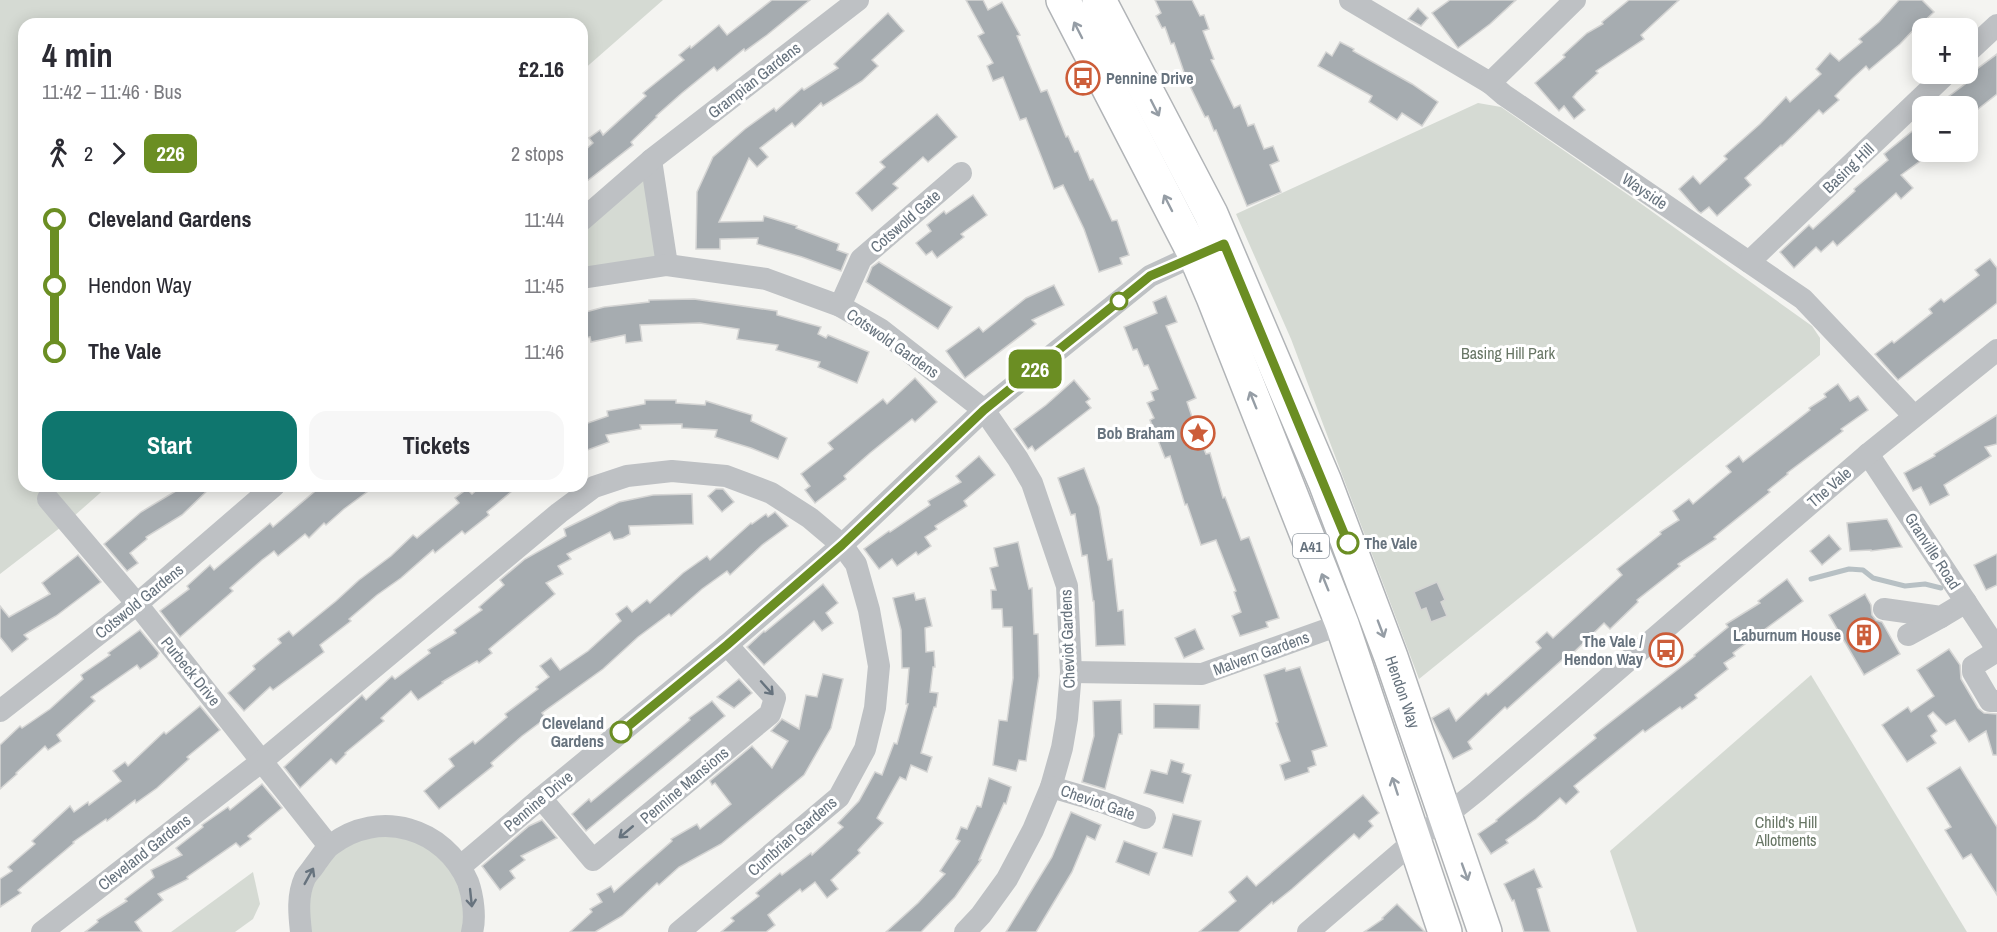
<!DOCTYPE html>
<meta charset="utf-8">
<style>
:root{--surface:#fff;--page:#f7f7f7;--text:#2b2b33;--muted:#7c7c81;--accent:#0f766e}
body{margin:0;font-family:"Archivo Narrow",sans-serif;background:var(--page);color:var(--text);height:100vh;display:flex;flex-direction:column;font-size:22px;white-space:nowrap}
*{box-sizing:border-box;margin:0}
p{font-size:20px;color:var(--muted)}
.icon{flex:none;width:33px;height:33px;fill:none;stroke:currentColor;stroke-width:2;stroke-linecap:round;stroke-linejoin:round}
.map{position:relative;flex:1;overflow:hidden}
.drawer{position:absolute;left:18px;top:18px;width:570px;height:474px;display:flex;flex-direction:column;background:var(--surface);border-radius:18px;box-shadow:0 3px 15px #0003}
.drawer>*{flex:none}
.badge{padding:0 12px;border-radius:9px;font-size:21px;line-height:39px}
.controls{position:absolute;left:1912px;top:18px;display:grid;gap:12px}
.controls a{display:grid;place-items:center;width:66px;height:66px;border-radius:12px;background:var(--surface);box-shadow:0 3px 15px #0003;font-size:30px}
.map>.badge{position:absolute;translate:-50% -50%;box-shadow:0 0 0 3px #fff}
.legs{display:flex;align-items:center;gap:9px;height:66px;padding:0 24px;font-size:20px}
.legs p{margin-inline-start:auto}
.overview{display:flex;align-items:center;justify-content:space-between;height:102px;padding:0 24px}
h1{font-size:33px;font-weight:800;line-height:45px}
.primary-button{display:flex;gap:12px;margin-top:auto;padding:12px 24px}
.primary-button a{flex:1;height:69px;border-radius:18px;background:var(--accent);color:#fff;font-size:24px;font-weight:800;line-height:69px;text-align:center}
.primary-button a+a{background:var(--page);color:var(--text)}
ul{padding:0 24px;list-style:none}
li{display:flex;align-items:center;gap:21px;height:66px;font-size:22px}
li i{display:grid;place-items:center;width:9px;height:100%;margin:0 8px;background:currentColor}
li i::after{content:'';width:15px;height:15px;margin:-8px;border:4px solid;border-radius:50%;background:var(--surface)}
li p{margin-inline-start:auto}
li:first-child i{background:linear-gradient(#0000 50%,currentColor 0)}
li:last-child i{background:linear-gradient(currentColor 50%,#0000 0)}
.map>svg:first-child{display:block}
.green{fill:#d5dad3}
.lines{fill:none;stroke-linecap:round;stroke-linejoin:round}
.stream{stroke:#b7c0c4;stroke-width:5}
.building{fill:#a6acb0;stroke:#d5d5d4;stroke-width:1.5}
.highway-casing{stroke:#b1b4b7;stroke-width:36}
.minor{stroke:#bec1c4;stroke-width:22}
.highway{stroke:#fff;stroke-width:33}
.oneway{stroke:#959da5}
.oneway2{stroke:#67737e}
.line-1-casing{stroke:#fff;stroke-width:14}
.line-1{stroke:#6b8e23;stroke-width:9}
.stop-1-dot{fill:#fff;stroke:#6b8e23;stroke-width:3}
.labels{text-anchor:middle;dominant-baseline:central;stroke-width:6;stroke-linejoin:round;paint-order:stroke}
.shield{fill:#fff;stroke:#959da5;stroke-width:1.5}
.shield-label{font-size:15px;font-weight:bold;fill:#67737e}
.poi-label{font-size:16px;font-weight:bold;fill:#67737e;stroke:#fff;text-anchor:end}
.street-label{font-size:16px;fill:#67737e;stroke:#fff}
.park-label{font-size:16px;fill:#687665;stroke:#fff}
.stop-label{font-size:16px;font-weight:bold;fill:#67737e;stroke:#fff;text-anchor:start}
</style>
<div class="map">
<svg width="1997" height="932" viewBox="0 0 1997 932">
<rect width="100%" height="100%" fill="#f4f4f1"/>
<!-- green -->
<g class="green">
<path d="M0 0H663L582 71V24H24V486H108L65 524 0 574Z"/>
<path d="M1478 103 1501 107 1640 203 1812 326 1820 338V355L1419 679 1291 339 1236 214Z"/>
<path d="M651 160 667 265 582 278V220Z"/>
<path d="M1811 675 1967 932H1637L1610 851Z"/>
<path d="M387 825 461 866 472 932H301L305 878 329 846Z"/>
<path d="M253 872 260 904 253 919 235 932H171Z"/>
</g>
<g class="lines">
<!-- stream -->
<path class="stream" d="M1811 579 1849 569 1863 570 1873 578 1905 586 1925 584 1941 588"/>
</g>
<!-- building -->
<g class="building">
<path d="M772 0H810L767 35 745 51 744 49 717 71 714 67 682 93 656 116 657 117 631 142 633 145 582 185V153L593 143 589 138 600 130 603 135 646 96 643 93 684 60 679 55 690 46 691 48 719 25 727 35Z"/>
<path d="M966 0H983L988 10 1002 2 1020 35 1017 36 1041 92 1047 90 1066 137 1068 136 1075 152 1078 151 1090 180 1093 179 1112 221 1117 220 1129 255 1120 258 1122 264 1099 272 1084 229 1063 185 1054 189 1026 118 1020 120 1003 77 993 81 987 66 993 63 978 36 984 33Z"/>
<path d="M1155 0H1192L1200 16 1204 15 1209 29 1203 31 1214 59 1211 60 1234 108 1240 105 1248 126 1254 124 1264 149 1273 146 1279 161 1270 165 1281 192 1247 206 1216 130 1214 131 1208 116 1205 117 1186 78 1174 43 1171 44 1165 27 1162 28 1156 16 1161 13Z"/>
<path d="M1450 0H1516L1490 24 1458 48 1432 13Z"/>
<path d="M1629 0H1679L1641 35 1644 39 1596 71 1598 73 1576 93 1573 97 1585 110 1574 119 1564 106 1559 111 1535 83 1565 57 1563 55 1587 33 1603 24 1602 22Z"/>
<path d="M1899 0H1922L1934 12 1920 25 1919 24 1900 44 1869 70 1866 66 1853 78 1835 96 1839 100 1823 114 1819 110 1782 146 1781 145 1745 178 1751 185 1717 216 1709 207 1701 213 1698 211 1679 189 1693 176 1700 184 1727 159 1724 156 1760 124 1786 97 1790 102 1821 74 1816 69 1830 53 1839 61 1862 42 1859 39 1879 22Z"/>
<path d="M1418 8 1428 18 1421 26 1408 19Z"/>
<path d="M888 13 904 31 872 60 878 66 862 81 823 106 821 103 795 127 792 123 760 148 768 157 757 167 749 158 719 222 763 221 764 216 797 226 796 228 839 244 837 250 848 254 841 271 802 257 757 244 758 238 720 239V249H696L697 192 713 157 745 129 774 108 776 111 802 88 804 90 838 68 834 64Z"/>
<path d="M1340 42 1354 49 1353 51 1412 84 1438 102 1422 126 1402 113 1397 120 1369 102 1372 96 1318 66 1326 52 1332 56Z"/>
<path d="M1997 54V94L1968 117V106H1936L1965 84 1962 80Z"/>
<path d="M937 114 957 137 928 162 923 157 893 184 898 188 872 211 856 193 885 167 880 162Z"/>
<path d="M1916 128 1923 135V159L1901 175 1913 188 1901 199 1896 193 1837 246 1833 241 1821 252 1816 247 1794 268 1780 252 1809 225 1813 229 1855 191 1854 189 1888 160 1884 154Z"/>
<path d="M973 195 987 215 961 234 964 237 937 258 932 251 926 255 916 243 931 231 927 225 944 211 946 214Z"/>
<path d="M1990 259 1997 268V303L1898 380 1875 354 1892 341 1894 343 1932 313 1929 309 1941 299 1944 302 1979 275 1975 270Z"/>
<path d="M879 262 952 307 938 329 866 282 872 267Z"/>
<path d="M1054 285 1064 305 1032 320 1036 324 965 378 946 351 979 327 983 332 1026 298Z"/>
<path d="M1166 296 1177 322 1166 326 1196 398 1187 402 1194 423 1206 454 1210 453 1223 498 1225 497 1241 540 1249 537 1279 618 1266 622 1268 627 1240 636 1232 616 1241 612 1234 592 1236 591 1216 540 1201 545 1187 504 1185 505 1170 456 1165 458 1150 420 1154 418 1147 403 1154 400 1151 392 1158 389 1148 365 1144 366 1137 349 1133 350 1124 327 1157 313 1153 302Z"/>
<path d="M694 299 777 311V315L821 327 818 334 826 338 828 335 869 352 857 383 818 367 820 362 776 350 778 345 737 339 739 329 700 323 640 325 642 341 626 343 625 335 591 342 590 337 582 339V313L604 307 649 302V300Z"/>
<path d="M915 378 937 402 915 422 912 419 870 453 844 476 846 479 815 503 805 490 810 486 801 474 833 449 828 443 883 399 887 404Z"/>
<path d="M1074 380 1090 399 1086 402 1091 408 1035 451 1032 446 1028 449 1014 429 1046 405Z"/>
<path d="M1838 384 1850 401 1858 396 1868 410 1841 429 1843 431 1787 473 1788 474 1768 490 1770 492 1714 537 1716 539 1678 564 1680 566 1637 600 1638 602 1610 629 1604 623 1573 653 1571 652 1507 709 1505 707 1468 742 1472 749 1453 759 1432 718 1449 708 1456 721 1486 693 1488 695 1541 648 1536 642 1547 632 1553 638 1622 575 1617 569 1661 534 1660 532 1679 520 1673 511 1689 499 1693 504 1731 472 1726 466 1739 456 1743 462 1810 410 1809 408 1826 397 1824 394Z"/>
<path d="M645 400H676V403L705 405 706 401 752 415 751 421 787 438 778 459 751 448 715 437 717 430 682 428V424L640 425 641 429 606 435 609 442 582 452V425L608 416 607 411 645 404Z"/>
<path d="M1997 415V444L1985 447 1991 456 1944 485 1949 495 1930 505 1921 487 1913 491 1904 473 1935 456 1934 454Z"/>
<path d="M979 456 995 475 964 501 967 506 935 526 937 529 925 537 931 546 918 555 916 552 897 566 892 559 879 569 864 549 889 531 890 532 930 505 928 501 961 482 956 476Z"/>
<path d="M1084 468 1099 507 1108 560 1112 559 1118 611 1123 610 1125 645 1096 646 1094 601H1093L1087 555 1082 556 1075 514 1071 515 1058 478Z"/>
<path d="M184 486H212L182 515 146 537 147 539 130 553 138 563 127 571 104 544 141 512Z"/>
<path d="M321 486H375L344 509 326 525 324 523 309 538 305 534 278 556 274 551 262 560 230 588 233 591 180 637 160 611 189 589 187 586 210 565 214 570 270 523 273 527Z"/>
<path d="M481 486H518L487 512 489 515 465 534 462 531 435 553 433 550 401 578 377 595 349 619 351 621 320 645 324 652 273 690 270 687 244 711 228 693 255 669 253 666 281 643 278 639 289 631 293 636 336 601 359 580 391 556 413 535 417 538 459 503 455 498 467 489 472 494Z"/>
<path d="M716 489H723L734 502 722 512 708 496Z"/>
<path d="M692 494 693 524 629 526 630 534 623 538 614 540 610 532 567 554 571 559 558 566 563 574 546 583 555 594 489 649 492 653 479 663 477 661 442 682 443 683 418 700 411 691 381 718 384 721 345 753 346 754 336 764 331 759 300 788 284 767 362 695 366 700 392 676 395 679 430 653 428 650 456 633 454 630 482 610 479 607 504 585 500 580 525 559 566 536 564 529 619 502 653 495Z"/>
<path d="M775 512 788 526 762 545 730 575 727 571 702 589 671 616 669 614 638 637 603 669 542 713 546 718 522 736 491 763 493 766 439 809 424 791 454 766 449 759 473 741 475 744 507 717 505 714 538 689 536 687 549 677 540 666 551 658 560 670 588 651 621 621 616 614 627 606 632 612 647 600 650 603 683 573 707 556 710 560 751 523 752 524 766 514 768 517Z"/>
<path d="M1887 519 1902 547 1871 551V550L1850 551 1847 523Z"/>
<path d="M1829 535 1841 549 1822 565 1810 551Z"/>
<path d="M1018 542 1029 589 1032 588 1034 634H1038L1039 676 1026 761 1019 760 1016 771 993 765 999 720 1007 721 1013 678 1012 627H1003L1002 609H992L991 590H996L990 568 998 566 994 548Z"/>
<path d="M1997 554V585L1986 590 1974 565Z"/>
<path d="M78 555 101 582 56 616 24 635 28 639 12 652 0 637V606L9 617 50 594 42 583Z"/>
<path d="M1787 579 1803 601 1733 653 1735 656 1724 663 1728 669 1695 695 1697 698 1682 709 1680 707 1645 732 1643 730 1574 786 1579 792 1566 804 1560 798 1536 819 1506 840 1508 843 1491 854 1478 834 1497 821 1496 820 1596 738 1594 735 1695 656 1694 655 1728 627 1726 624 1760 603 1758 601Z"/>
<path d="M1437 582 1445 600 1441 602 1447 616 1431 622 1426 608 1421 610 1414 592Z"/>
<path d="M823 584 838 603 826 613 833 623 822 631 814 621 764 665 747 647 764 631 765 632Z"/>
<path d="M914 593 916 600 925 598 932 626 925 628 926 652 934 651 935 667H933L930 692 938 693 936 707H934L921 753 932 757 927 772 911 765 906 780 900 777 877 818 883 823 858 850 860 853 831 880 838 889 827 898 815 882 802 892 800 889 768 915 775 925 766 932H721L734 921 731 918 759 896 756 893 780 873 782 875 811 853 812 855 843 827 838 823 859 801 875 772 882 775 894 743 897 744 908 704H906L909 668H902L901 630 893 598Z"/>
<path d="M1865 594 1871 605 1872 615 1876 620 1882 622 1900 654 1864 675 1829 615Z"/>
<path d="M1195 629 1204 649 1184 658 1175 638Z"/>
<path d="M140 630 159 653 157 657 140 669 137 665 91 697 95 701 57 735 61 741 48 750 45 746 16 773 17 774 0 789V745L20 726 22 728 50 709 83 679 81 675 110 655 108 653Z"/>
<path d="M1949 649 1960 665 1961 679 1978 708 1984 713 1997 714V755H1993L1986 731 1969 742 1955 720 1946 725 1933 712 1928 716 1937 731 1931 736 1936 743 1907 762 1882 725 1908 707 1911 712 1934 696 1917 670Z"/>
<path d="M1300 667 1327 746 1312 751 1316 765 1308 768 1309 772 1285 780 1280 765 1290 761 1276 723 1278 722 1264 675 1285 668 1286 671Z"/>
<path d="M823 674 843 679 831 728 804 775 721 844 679 867 659 885 657 883 622 916 595 932H570L592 912 590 909 602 902 597 894 611 886 614 892 672 841 671 839 697 824 700 829 731 804 715 783 712 785 710 781 752 746 772 768 788 741 771 731 782 719 799 729 806 695 817 697Z"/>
<path d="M739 679 752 693 734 708 717 697Z"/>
<path d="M1121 700 1122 734H1119L1105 789 1082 782 1094 736 1093 701Z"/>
<path d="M712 701 725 716 586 831 572 814 589 799 591 802 690 720 689 718Z"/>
<path d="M1154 704 1200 705 1199 729 1154 728Z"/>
<path d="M200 706 220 730 187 757 189 759 157 788 136 803 135 800 107 821 106 819 73 842 74 843 18 890 21 893 0 907V879L12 871 8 867 35 844 32 841 70 806 74 812 88 802 89 805 121 781 113 771 125 762 128 766 164 732 166 734Z"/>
<path d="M1171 760 1184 764 1182 772 1191 775 1183 803 1144 793 1151 770 1167 774Z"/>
<path d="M1960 767 1997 827V895L1971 854 1963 859 1945 830 1951 827 1927 788Z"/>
<path d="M989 778 1011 787 1006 804 1004 803 979 860H981L955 897 921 932H886L918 903 945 874 940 871 960 841 956 839 961 827 967 829 977 806 981 807Z"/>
<path d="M262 784 282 808 248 836 251 839 240 847 236 843 187 877 188 879 158 894 163 900 135 922 142 932H85L98 922 97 920 127 901 125 899 154 877 151 870 182 855 176 848 203 827 202 825 228 807 230 810Z"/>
<path d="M1363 795 1379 813 1369 821 1373 826 1359 839 1354 834 1292 889 1273 904 1272 902 1238 932H1199L1236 901 1229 892 1247 876 1256 886Z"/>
<path d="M1071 812 1101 825 1095 840 1087 836 1072 872 1036 932H1006L1052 857Z"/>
<path d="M1173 814 1201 821 1192 856 1163 848Z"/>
<path d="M542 820 557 838 521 856 525 860 510 871 515 878 500 890 482 866 529 826Z"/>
<path d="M1124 841 1157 853 1149 875 1116 862Z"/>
<path d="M1534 869 1542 887 1537 889 1550 932H1524L1514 900 1512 901 1504 884Z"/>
<path d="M1397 904 1425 932H1364L1383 919 1382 918Z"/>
</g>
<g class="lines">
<!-- highway casing -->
<g class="highway-casing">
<g id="highway">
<path d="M1063 0 1195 255 1213 297 1342 624 1445 932"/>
<path d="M1099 0 1211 214 1325 482 1391 657 1485 932"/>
</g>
</g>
<!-- minor -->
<g class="minor">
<path d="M1350 0 1490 83 1504 95 1803 299 1914 416"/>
<path d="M1968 52 1997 25"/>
<path d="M1490 83 1575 0"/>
<path d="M651 160 667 265"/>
<path d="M582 220 651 160 858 0"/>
<path d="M1749 262 1946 74"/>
<path d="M582 278 667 265 766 279 840 306 880 329 984 410 1018 459 1032 483 1067 586 1071 672 1067 719 1062 748 1051 787 1033 830 1007 879 981 915 965 932"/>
<path d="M840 306 861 259 961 173"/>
<path d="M1868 454 1997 649"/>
<path d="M48 499 137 604 329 846"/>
<path d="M1884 609 1941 617 1966 602"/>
<path d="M1908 635 1941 617"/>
<path d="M1997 651 1973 666V672L1990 701H1997"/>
<path d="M1071 672 1202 674 1342 624"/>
<path d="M0 711 137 604 274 486"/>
<path d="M1051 787 1102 802 1145 818"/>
<path d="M541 798 593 860 770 714 775 698 727 645"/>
<path d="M461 866 541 798 727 645 842 545 984 410 1150 276 1195 255"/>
<path d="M42 932 262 761 559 513 594 487 627 476 672 471 726 476 771 493 810 518 842 545 856 564 869 610 879 666 875 708 865 749 839 797 679 932"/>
<path d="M301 932C299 914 297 895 305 878 308 873 313 868 316 863 321 857 325 849 331 845 379 808 445 828 468 882 473 896 476 918 472 932"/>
<path d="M1308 932 1414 841 1477 791 1868 454 1997 350"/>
</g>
<!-- highway -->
<use href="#highway" class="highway"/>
</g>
<!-- one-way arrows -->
<defs><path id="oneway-shaft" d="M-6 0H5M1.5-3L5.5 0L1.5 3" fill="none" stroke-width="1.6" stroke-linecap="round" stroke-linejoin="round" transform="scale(1.5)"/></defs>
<g class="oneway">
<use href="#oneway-shaft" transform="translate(1078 30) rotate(-117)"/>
<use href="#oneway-shaft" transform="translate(1155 108) rotate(63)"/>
<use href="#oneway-shaft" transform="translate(1168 203) rotate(-117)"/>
<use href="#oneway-shaft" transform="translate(1253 400) rotate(-112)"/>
<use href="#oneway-shaft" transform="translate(1325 582) rotate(-112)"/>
<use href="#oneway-shaft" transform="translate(1381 629) rotate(69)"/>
<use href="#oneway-shaft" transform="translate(1395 786) rotate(-108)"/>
<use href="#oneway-shaft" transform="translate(1465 872) rotate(70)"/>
</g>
<g class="oneway2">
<use href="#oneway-shaft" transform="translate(767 688) rotate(48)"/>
<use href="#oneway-shaft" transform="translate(626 832) rotate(140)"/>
<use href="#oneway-shaft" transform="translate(309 876) rotate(-61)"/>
<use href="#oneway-shaft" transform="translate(471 898) rotate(84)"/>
</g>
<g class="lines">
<!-- line-1 casing -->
<g class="line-1-casing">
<path id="line-1" d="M621 732 727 645 842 545 984 410 1113 306 1150 276 1224 244 1348 543"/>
</g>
<!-- line-1 -->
<use href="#line-1" class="line-1"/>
</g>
<!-- icons -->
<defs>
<g id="bus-ring" transform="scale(1.725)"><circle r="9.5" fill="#fff" stroke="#cc5d39" stroke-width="1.5"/><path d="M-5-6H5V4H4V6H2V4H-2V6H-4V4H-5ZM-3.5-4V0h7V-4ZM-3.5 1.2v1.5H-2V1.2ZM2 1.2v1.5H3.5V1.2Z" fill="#cc5d39"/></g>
<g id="sight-ring" transform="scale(1.725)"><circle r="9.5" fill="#fff" stroke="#cc5d39" stroke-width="1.5"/><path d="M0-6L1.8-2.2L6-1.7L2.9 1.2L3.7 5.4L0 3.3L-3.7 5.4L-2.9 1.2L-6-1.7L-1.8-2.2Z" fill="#cc5d39"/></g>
<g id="building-ring" transform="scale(1.725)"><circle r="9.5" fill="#fff" stroke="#cc5d39" stroke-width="1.5"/><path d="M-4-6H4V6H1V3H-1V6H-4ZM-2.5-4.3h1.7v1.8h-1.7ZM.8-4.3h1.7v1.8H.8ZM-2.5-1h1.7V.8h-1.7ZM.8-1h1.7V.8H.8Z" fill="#cc5d39"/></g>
</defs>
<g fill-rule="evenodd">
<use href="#bus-ring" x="1083" y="78"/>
<use href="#sight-ring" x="1198" y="433"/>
<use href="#building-ring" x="1864" y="635"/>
<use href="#bus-ring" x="1666" y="650"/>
</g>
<!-- markers -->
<g class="stop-1-dot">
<circle cx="1119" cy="301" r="8"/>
<circle cx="1348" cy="543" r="10"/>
<circle cx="621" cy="732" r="10"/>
</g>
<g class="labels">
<!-- shield labels -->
<rect class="shield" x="1293" y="534" width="36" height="24" rx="4.5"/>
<g class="shield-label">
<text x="1311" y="546">A41</text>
</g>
<!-- poi labels -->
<g class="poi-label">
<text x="1106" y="78" text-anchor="start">Pennine Drive</text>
<text x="1175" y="433">Bob Braham</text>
<text x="1841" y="635">Laburnum House</text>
<text x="1643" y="641">The Vale /<tspan x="1643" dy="18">Hendon Way</tspan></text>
</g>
<!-- street labels -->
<g class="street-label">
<text transform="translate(754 80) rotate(-38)">Grampian Gardens</text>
<text transform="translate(1848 168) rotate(-44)">Basing Hill</text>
<text transform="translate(1645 191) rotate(34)">Wayside</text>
<text transform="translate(905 221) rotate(-41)">Cotswold Gate</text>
<text transform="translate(893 343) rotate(35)">Cotswold Gardens</text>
<text transform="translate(1829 487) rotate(-41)">The Vale</text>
<text transform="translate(1933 551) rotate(57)">Granville Road</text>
<text transform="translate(139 601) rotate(-39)">Cotswold Gardens</text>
<text transform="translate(1067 639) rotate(-92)">Cheviot Gardens</text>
<text transform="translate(1261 653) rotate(-20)">Malvern Gardens</text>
<text transform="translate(191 671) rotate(51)">Purbeck Drive</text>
<text transform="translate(1403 692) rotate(71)">Hendon Way</text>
<text transform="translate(684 785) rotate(-40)">Pennine Mansions</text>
<text transform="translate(538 801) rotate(-40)">Pennine Drive</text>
<text transform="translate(1098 802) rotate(19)">Cheviot Gate</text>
<text transform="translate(792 836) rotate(-41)">Cumbrian Gardens</text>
<text transform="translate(144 852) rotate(-38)">Cleveland Gardens</text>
</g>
<!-- park labels -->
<g class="park-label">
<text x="1508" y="353">Basing Hill Park</text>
<text x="1786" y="822">Child's Hill<tspan x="1786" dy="18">Allotments</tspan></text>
</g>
<!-- stop labels -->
<g class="stop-label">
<text x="1364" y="543">The Vale</text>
<text x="604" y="723" text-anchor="end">Cleveland<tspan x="604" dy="18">Gardens</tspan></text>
</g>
</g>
</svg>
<div class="controls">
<a>+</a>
<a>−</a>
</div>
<b class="badge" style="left:1035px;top:369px;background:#6b8e23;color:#fff">226</b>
<section class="drawer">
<div class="overview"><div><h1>4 min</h1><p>11:42 – 11:46 · Bus</p></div><b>£2.16</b></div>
<div class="legs"><svg class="icon" aria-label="walk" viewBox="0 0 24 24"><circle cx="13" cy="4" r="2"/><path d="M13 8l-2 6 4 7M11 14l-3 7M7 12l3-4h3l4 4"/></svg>2<svg class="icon" aria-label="forward" viewBox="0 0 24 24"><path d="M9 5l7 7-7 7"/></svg><b class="badge" style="background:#6b8e23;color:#fff">226</b><p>2 stops</p></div>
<ul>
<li><i style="color:#6b8e23"></i><b>Cleveland Gardens</b><p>11:44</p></li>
<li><i style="color:#6b8e23"></i><span>Hendon Way</span><p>11:45</p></li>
<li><i style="color:#6b8e23"></i><b>The Vale</b><p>11:46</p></li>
</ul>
<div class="primary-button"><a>Start</a><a>Tickets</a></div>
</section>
</div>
